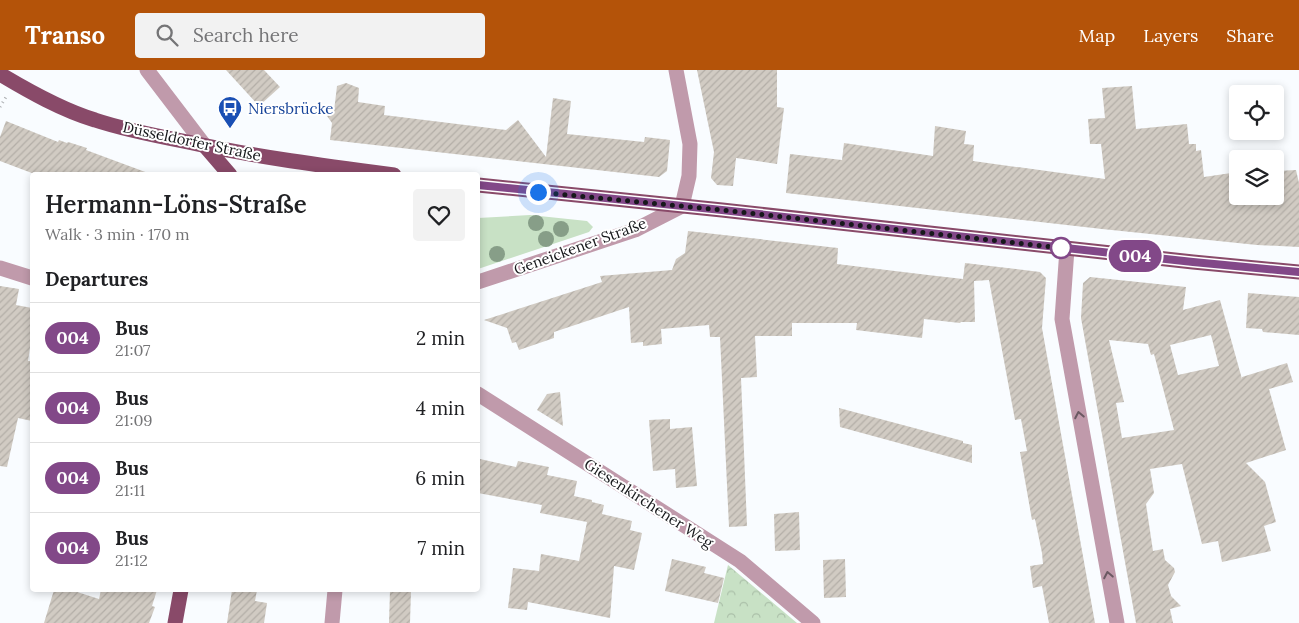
<!DOCTYPE html>
<meta charset="utf-8">
<style>
:root{--surface:#fff;--page:#f2f2f2;--text:#202124;--muted:#757577;--line:#e0e0e0;--accent:#b45309}
body{margin:0;font-family:Lora,serif;background:var(--page);color:var(--text);height:100vh;display:flex;flex-direction:column;font-size:19px;white-space:nowrap}
*{box-sizing:border-box;margin:0}
p{font-size:16px;color:var(--muted)}
.icon{flex:none;width:28px;height:28px;fill:none;stroke:currentColor;stroke-width:2;stroke-linecap:round;stroke-linejoin:round}
.map{position:relative;flex:1;overflow:hidden}
.details{position:absolute;left:30px;top:102px;width:450px;height:420px;display:flex;flex-direction:column;background:var(--surface);border-radius:5px;box-shadow:0 2px 8px #0003}
.details>*{flex:none}
.badge{padding:0 10px;border-radius:16px;font-size:18px;line-height:32px}
.buttons{position:absolute;left:1229px;top:15px;display:grid;gap:10px}
.buttons a{display:grid;place-items:center;width:55px;height:55px;border-radius:5px;background:var(--surface);box-shadow:0 2px 8px #0003;font-size:25px}
.you{position:absolute;width:25px;height:25px;margin:-12px;border:4px solid #fff;border-radius:50%;background:#1a73e8;box-shadow:0 0 0 8px #1a73e833}
.map>.badge{position:absolute;translate:-50% -50%;box-shadow:0 0 0 2px #fff}
h2{padding:0 15px;font-size:19px;line-height:45px}
.round{display:grid;place-items:center;flex:none;width:52px;height:52px;border-radius:5px;background:var(--page)}
.headline{display:flex;align-items:center;justify-content:space-between;height:85px;padding:0 15px}
h1{font-size:24px;font-weight:600;line-height:38px}
ul{padding:0;list-style:none}
li{display:flex;align-items:center;gap:15px;height:70px;padding:0 15px;border-top:1px solid var(--line)}
li div{flex:1}
li b{display:block;font-size:19px}
li em{font-style:normal}
li .badge{min-width:55px;font-weight:700;text-align:center}
header{display:flex;align-items:center;gap:30px;box-sizing:border-box;height:70px;padding:0 25px;background:var(--accent);color:#fff}
header strong{font-size:24px}
nav{display:flex;gap:28px;margin-inline-start:auto;font-size:18px}
.search{width:350px;height:45px;background:var(--page);display:flex;align-items:center;gap:12px;box-sizing:border-box;padding:0 18px;border-radius:5px;color:var(--muted);font-size:19px}
.map>svg:first-child{display:block}
.green{fill:#c8e1c5}
.forest{fill:url(#forest-crowns)}
.building{fill:url(#building-hatch);fill-rule:evenodd}
.lines{fill:none;stroke-linecap:round;stroke-linejoin:round}
.path{stroke:#aeb1b4;stroke-width:3;stroke-dasharray:1 4;stroke-linecap:butt}
.minor{stroke:#c09aab;stroke-width:15}
.major{stroke:#894a69;stroke-width:15}
.tree{fill:#879e88}
.oneway{stroke:#6b5963}
.line-casing{stroke:#fff;stroke-width:11}
.line{stroke:#824888;stroke-width:8}
.walk{stroke:#16181b;stroke-width:5;stroke-dasharray:0 9}
.stop-dot{fill:#fff;stroke:#824888;stroke-width:2.5}
.labels{text-anchor:middle;dominant-baseline:central;stroke-width:4;stroke-linejoin:round;paint-order:stroke}
.transit-label{font-size:15px;fill:#164399;stroke:#fff;text-anchor:start}
.street-label{font-size:15px;fill:#16181b;stroke:#fff}
</style>
<header>
<strong>Transo</strong>
<div class="search"><svg class="icon" aria-label="search" viewBox="0 0 24 24"><circle cx="10" cy="10" r="6"/><path d="M15 15l6 6"/></svg>Search here</div>
<nav><a>Map</a><a>Layers</a><a>Share</a></nav>
</header>
<div class="map">
<svg width="1299" height="553" viewBox="0 0 1299 553">
<defs>
<pattern id="forest-crowns" width="20" height="18" patternUnits="userSpaceOnUse" patternTransform="scale(1.25)"><rect width="20" height="18" fill="#c8e1c5"/><path d="M2 6a3 3 0 1 1 6 0M12 15a3 3 0 1 1 6 0" fill="none" stroke="#abc0a9"/></pattern>
<pattern id="building-hatch" width="6" height="6" patternUnits="userSpaceOnUse" patternTransform="scale(1.25)"><rect width="6" height="6" fill="#d1cbc3"/><path d="M-1 1l2-2M0 6l6-6M5 7l2-2" fill="none" stroke="#b3aea7"/></pattern>
</defs>
<rect width="100%" height="100%" fill="#f9fcff"/>
<!-- green -->
<path class="green" d="M530 145 587 151 593 157 589 162 478 199V148Z"/>
<!-- forest -->
<path class="forest" d="M728 495 797 553H714Z"/>
<!-- building -->
<g class="building">
<path d="M226 0H264L280 17 259 36Z"/>
<path d="M697 0H777V37L784 38 777 94 736 88 733 116 717 115 711 108 714 82Z"/>
<path d="M346 13 359 18 358 32 385 36 384 45 506 60 518 50 546 87 553 28 571 31 567 64 644 72 645 67 670 70 667 101 659 107 330 70 332 53 327 46 334 41 337 16Z"/>
<path d="M1132 16 1136 59 1187 54 1189 74H1196V81L1201 80 1204 107 1238 102V126H1281L1277 101 1296 100 1299 113V177L1257 175 1102 159 786 123 790 84 842 90 844 73 933 86 935 56 966 61 964 74 974 75 973 91 1105 109 1101 74H1090L1088 49 1105 48 1102 18Z"/>
<path d="M6 51 58 72 59 70 67 73 68 72 87 78 86 80 148 103V105H37L0 91V67Z"/>
<path d="M688 161 838 178 837 194 928 205 963 209 965 193 1040 202 1046 208 1042 258 1095 553H1049L1042 516 1033 518 1030 496 1043 494 1042 483 1035 449 1032 450 1020 382 1027 381 1021 349 1015 350 989 210 974 211 975 252H961L960 253 924 249 922 268 856 260 857 253H792V266H755L757 307 741 308 747 456 729 457 720 267H710L709 255 661 259 662 274 643 276V272L631 273 629 237 554 262V268L519 280 516 272 512 273 507 258 484 250 602 212 600 206 672 200 676 189 685 183Z"/>
<path d="M1090 207 1186 217 1183 240 1220 230 1242 309V307L1287 293 1293 312 1269 319 1286 380 1246 393 1265 412 1276 452 1264 456 1271 481 1222 492 1218 471 1202 474 1182 394 1150 399 1154 423 1146 434 1153 481 1163 479 1165 490 1174 498 1175 502 1168 515 1171 526 1181 536 1170 539 1173 553H1136L1081 248 1083 213ZM1211 265 1219 296 1178 305 1170 275ZM1109 270 1148 274 1151 285 1154 284 1174 360 1122 368 1116 333 1124 332Z"/>
<path d="M0 216 19 219 16 235 32 238V264L28 291H32V351L18 348 7 397 0 396Z"/>
<path d="M1248 223 1299 227V265L1263 262 1262 259 1246 258Z"/>
<path d="M560 322 563 356 537 340 547 324Z"/>
<path d="M839 338 963 371V373L972 375V393L840 357Z"/>
<path d="M670 349V359L692 357 697 416 676 418 675 399 653 401 649 350Z"/>
<path d="M480 389 516 397 518 391 549 397 547 405 577 411 574 426 592 430V432L604 435 602 444 632 451 630 460 642 463 634 500 614 496 610 548 528 532 527 540 508 538 513 498 539 501 541 484 579 491 587 452 540 443 542 435 478 423V402Z"/>
<path d="M799 442 800 480 775 481 774 444Z"/>
<path d="M672 489 706 497 704 503 724 508 718 533 665 521Z"/>
<path d="M845 489 846 527 824 528 823 490Z"/>
<path d="M54 520H71L99 529 101 520H157L152 536 155 537 149 553H44Z"/>
<path d="M232 520H257L255 531 267 533 264 553H227Z"/>
<path d="M390 520H411L410 553H389Z"/>
</g>
<g class="lines">
<!-- path -->
<path class="path" d="M0 37 6 27"/>
<!-- minor -->
<g class="minor">
<path d="M147 0 205 76"/>
<path d="M1067 179 1062 249 1117 553"/>
<path d="M0 198 32 208"/>
<path d="M478 212 635 160 682 136 689 106 690 74 676 0"/>
<path d="M478 324 740 491 813 553"/>
<path d="M332 553 335 520"/>
</g>
<!-- major -->
<g class="major">
<path d="M0 4C30 22 62 40 95 50 125 60 157 66 188 72 256 87 325 96 394 105"/>
<path d="M205 76 230 105"/>
<path d="M478 115 722 140 1193 192 1299 202"/>
<path d="M175 553 181 520"/>
</g>
</g>
<!-- trees -->
<g class="tree">
<circle cx="536" cy="153" r="8"/>
<circle cx="561" cy="159" r="8"/>
<circle cx="546" cy="169" r="8"/>
<circle cx="497" cy="184" r="8"/>
</g>
<!-- one-way arrows -->
<defs><path id="oneway-chevron" d="M-2-3.5L2.5 0L-2 3.5" fill="none" stroke-width="1.6" stroke-linecap="round" stroke-linejoin="round" transform="scale(1.25)"/></defs>
<g class="oneway">
<use href="#oneway-chevron" transform="translate(1079 345) rotate(-101)"/>
<use href="#oneway-chevron" transform="translate(1108 505) rotate(-101)"/>
</g>
<g class="lines">
<!-- line casing -->
<g class="line-casing">
<path id="line" d="M478 115 722 140 1193 192 1299 202"/>
</g>
<!-- line -->
<use href="#line" class="line"/>
<!-- walk -->
<path class="walk" d="M538 122 722 140 1061 178"/>
</g>
<!-- icons -->
<defs>
<g id="bus-pin" transform="scale(1.25)"><path d="M0 17L-7.5 6A9.5 9.5 0 1 1 7.5 6Z" fill="#1a4fb4" stroke="#fff"/><path d="M-5-6H5V4H4V6H2V4H-2V6H-4V4H-5ZM-3.5-4V0h7V-4ZM-3.5 1.2v1.5H-2V1.2ZM2 1.2v1.5H3.5V1.2Z" fill="#fff"/></g>
</defs>
<g fill-rule="evenodd">
<use href="#bus-pin" x="230" y="38"/>
</g>
<!-- markers -->
<circle class="stop-dot" cx="1061" cy="178" r="10"/>
<g class="labels">
<!-- transit labels -->
<g class="transit-label">
<text x="248" y="38">Niersbrücke</text>
</g>
<!-- street labels -->
<g class="street-label">
<text transform="translate(192 71) rotate(12)">Düsseldorfer Straße</text>
<text transform="translate(580 176) rotate(-20)">Geneickener Straße</text>
<text transform="translate(649 433) rotate(33)">Giesenkirchener Weg</text>
</g>
</g>
</svg>
<div class="buttons">
<a><svg class="icon" aria-label="locate" viewBox="0 0 24 24"><circle cx="12" cy="12" r="6"/><path d="M12 2v4M12 18v4M2 12h4M18 12h4"/></svg></a>
<a><svg class="icon" aria-label="layers" viewBox="0 0 24 24"><path d="M12 4l9 5-9 5-9-5zM3 14l9 5 9-5"/></svg></a>
</div>
<div class="you" style="left:538px;top:122px"></div>
<b class="badge" style="left:1135px;top:186px;background:#824888;color:#fff">004</b>
<section class="details">
<div class="headline"><div><h1>Hermann-Löns-Straße</h1><p>Walk · 3 min · 170 m</p></div><a class="round"><svg class="icon" aria-label="heart" viewBox="0 0 24 24"><path d="M12 20l-8-8c-3-5 5-10 8-4 3-6 11-1 8 4z"/></svg></a></div>
<h2>Departures</h2>
<ul>
<li><span class="badge" style="background:#824888;color:#fff">004</span><div><b>Bus</b><p>21:07</p></div><em>2 min</em></li>
<li><span class="badge" style="background:#824888;color:#fff">004</span><div><b>Bus</b><p>21:09</p></div><em>4 min</em></li>
<li><span class="badge" style="background:#824888;color:#fff">004</span><div><b>Bus</b><p>21:11</p></div><em>6 min</em></li>
<li><span class="badge" style="background:#824888;color:#fff">004</span><div><b>Bus</b><p>21:12</p></div><em>7 min</em></li>
</ul>
</section>
</div>
